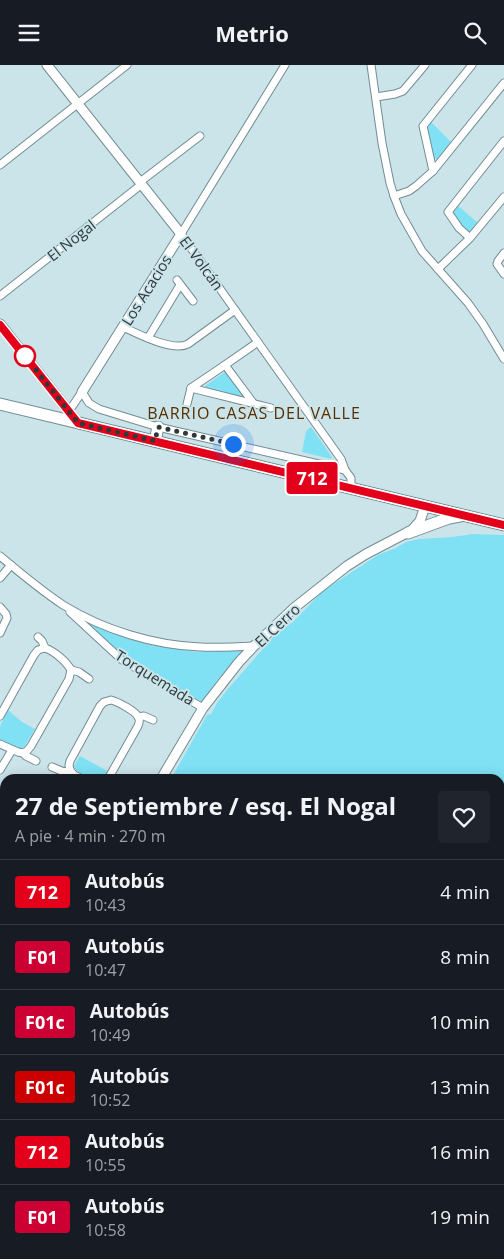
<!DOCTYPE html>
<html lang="es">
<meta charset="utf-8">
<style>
:root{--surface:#171b24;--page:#20242c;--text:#f1f3f6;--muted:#9ea1a6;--line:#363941}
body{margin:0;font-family:"Open Sans",sans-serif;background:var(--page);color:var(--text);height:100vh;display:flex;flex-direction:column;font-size:19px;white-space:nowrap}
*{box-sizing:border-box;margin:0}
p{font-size:16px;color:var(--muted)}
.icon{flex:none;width:28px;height:28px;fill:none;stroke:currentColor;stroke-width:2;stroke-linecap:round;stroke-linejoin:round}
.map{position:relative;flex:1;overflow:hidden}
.sheet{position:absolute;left:0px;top:709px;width:505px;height:486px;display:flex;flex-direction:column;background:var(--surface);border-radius:15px 15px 0 0;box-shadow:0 2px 12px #0003}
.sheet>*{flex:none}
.badge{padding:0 10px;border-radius:4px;font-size:18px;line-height:32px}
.you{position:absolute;width:25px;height:25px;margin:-12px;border:4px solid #fff;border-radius:50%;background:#1a73e8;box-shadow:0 0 0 8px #1a73e833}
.map>.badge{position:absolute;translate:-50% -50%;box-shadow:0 0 0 2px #fff}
.round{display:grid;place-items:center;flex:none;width:52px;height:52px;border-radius:5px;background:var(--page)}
.headline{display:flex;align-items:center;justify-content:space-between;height:85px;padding:0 15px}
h1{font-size:24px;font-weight:700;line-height:38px}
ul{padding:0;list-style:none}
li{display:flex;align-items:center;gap:15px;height:65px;padding:0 15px;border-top:1px solid var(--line)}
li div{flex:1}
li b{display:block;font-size:19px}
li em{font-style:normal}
li .badge{min-width:55px;font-weight:700;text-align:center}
header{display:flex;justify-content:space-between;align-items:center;height:65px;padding:0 15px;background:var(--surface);font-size:22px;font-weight:700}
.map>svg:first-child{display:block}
.green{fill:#80e1f4}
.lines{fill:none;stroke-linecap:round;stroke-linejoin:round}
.minor-casing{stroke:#748d92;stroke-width:9}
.tertiary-casing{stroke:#748d92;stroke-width:11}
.primary-casing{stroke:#748d92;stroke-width:13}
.minor{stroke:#fff;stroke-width:7}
.tertiary{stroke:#fff;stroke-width:9}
.primary{stroke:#fff;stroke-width:11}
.line-casing{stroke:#fff;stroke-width:11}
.line{stroke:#e2001a;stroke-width:8}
.walk{stroke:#2e393b;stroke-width:5;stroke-dasharray:0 9}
.stop-dot{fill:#fff;stroke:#e2001a;stroke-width:2.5}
.labels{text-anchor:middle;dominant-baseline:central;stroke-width:4;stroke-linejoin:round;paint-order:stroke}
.street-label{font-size:15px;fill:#2e393b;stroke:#cae4ea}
.neighbourhood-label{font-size:16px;letter-spacing:1px;fill:#562e00;stroke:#cae4ea}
</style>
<header><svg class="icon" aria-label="menu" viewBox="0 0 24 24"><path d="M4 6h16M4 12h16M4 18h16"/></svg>Metrio<svg class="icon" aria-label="search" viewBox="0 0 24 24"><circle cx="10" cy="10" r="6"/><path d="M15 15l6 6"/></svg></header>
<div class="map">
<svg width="504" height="1194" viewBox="0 0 504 1194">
<rect width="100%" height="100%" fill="#cae4ea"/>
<!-- green -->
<g class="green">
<path d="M430 56 452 78 438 94H434L426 61Z"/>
<path d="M456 139 479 159 468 170 451 148Z"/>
<path d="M226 306 248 335 201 324Z"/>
<path d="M311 362 332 392 331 394 302 387 306 366Z"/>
<path d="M473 469 504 470V995L502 1001 500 1021V714H171L207 650 211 649 217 638 227 625 261 586 275 570 293 557 321 528 335 518 378 490 396 483 406 477 419 474 452 472Z"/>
<path d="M77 554 113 568 151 580 197 587 244 585 218 614 202 637 123 591Z"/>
<path d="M8 645 22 657 35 664 24 682 21 684 0 677V661Z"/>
<path d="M80 691 109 707 104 714C94 714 78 712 74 701Z"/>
<path d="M107 1190H431L429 1194H109Z"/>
</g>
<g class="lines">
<!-- minor casing -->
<g class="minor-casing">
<g id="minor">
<path d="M285 0 181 169 341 394 345 405"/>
<path d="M371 0 382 78 390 118 394 131 401 149 422 186 468 238 483 259 504 294"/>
<path d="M376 32 395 29 403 26 425 0"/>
<path d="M0 100 127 0"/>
<path d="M433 106 423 61 472 0"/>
<path d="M140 117 200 71"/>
<path d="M394 131 409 126 416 121 433 106 504 18"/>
<path d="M470 173 459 163 448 147 504 76"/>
<path d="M504 188 498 196 497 199 504 209"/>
<path d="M438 204 470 173 504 132"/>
<path d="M177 215 193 236"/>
<path d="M0 231 142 119"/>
<path d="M123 262C138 269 173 287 188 279L235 245"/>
<path d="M148 273 180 220"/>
<path d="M225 300 254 339"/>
<path d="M191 323 271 343"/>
<path d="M191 323 225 300 258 277"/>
<path d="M82 327 89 338 99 344 158 362 345 405 351 413V422"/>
<path d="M187 339 191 323"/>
<path d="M69 346 82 327"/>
<path d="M0 491C19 507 42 526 63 540 104 565 153 580 200 582 218 583 236 582 254 581"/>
<path d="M0 513 11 500"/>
<path d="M0 542 6 549 7 553 0 568"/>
<path d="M70 547 122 595 203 643"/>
<path d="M38 572 42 576 45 583C54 586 66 596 71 605"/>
<path d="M71 605 79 607 89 614"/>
<path d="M0 651 34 590 38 585 45 583"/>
<path d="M138 652 144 651 153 655"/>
<path d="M0 679 18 687 23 688 26 691 36 696"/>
<path d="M23 688 27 686 31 681 69 614 71 605"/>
<path d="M52 702 64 707 70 705"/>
<path d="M0 705 12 685"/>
<path d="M70 705 69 700 70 696 100 641 104 637 111 635C118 637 136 646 139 653 140 656 139 658 138 661L108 714"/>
<path d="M70 705 74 710 82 714"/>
<path d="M0 726 5 728"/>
<path d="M0 750 5 753"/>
<path d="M0 841 5 826"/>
<path d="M0 900 5 901"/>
<path d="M0 951 5 950"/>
<path d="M0 1054 5 1052"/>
<path d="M0 1088 5 1086"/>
<path d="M0 1124 5 1122"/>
<path d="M0 1158 5 1157"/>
<path d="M100 1190 103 1194"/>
<path d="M0 1192 18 1190"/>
</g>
</g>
<!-- tertiary casing -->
<g class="tertiary-casing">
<g id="tertiary">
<path d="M47 0 181 169 82 327"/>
<path d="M0 259 78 358"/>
<path d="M161 714 203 643 239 597 254 581 294 543 347 501 366 489 412 465 420 456 425 441"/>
<path d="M0 991 5 989"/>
<path d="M0 1012 5 1009"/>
</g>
</g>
<!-- primary casing -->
<g class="primary-casing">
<g id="primary">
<path d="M0 339 504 460"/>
<path d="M155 376 158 362"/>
<path d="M408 468 449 453 460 451"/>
</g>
</g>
<!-- minor -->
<use href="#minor" class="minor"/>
<!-- tertiary -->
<use href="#tertiary" class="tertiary"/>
<!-- primary -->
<use href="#primary" class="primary"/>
</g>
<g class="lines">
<!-- line casing -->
<g class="line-casing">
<path id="line" d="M0 260 78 358 504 460"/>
</g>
<!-- line -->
<use href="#line" class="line"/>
<!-- walk -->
<path class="walk" d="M25 291 78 358 155 376 158 362 233 379"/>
</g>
<!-- markers -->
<circle class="stop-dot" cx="25" cy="291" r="10"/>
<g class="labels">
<!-- street labels -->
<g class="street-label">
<text transform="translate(71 175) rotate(-38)">El Nogal</text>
<text transform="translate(202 198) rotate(54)">El Volcán</text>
<text transform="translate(146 225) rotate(-58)">Los Acacios</text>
<text transform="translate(277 560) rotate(-43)">El Cerro</text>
<text transform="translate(155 612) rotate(32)">Torquemada</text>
</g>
<!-- neighbourhood labels -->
<g class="neighbourhood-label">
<text x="254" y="348">BARRIO CASAS DEL VALLE</text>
</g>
</g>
</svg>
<div class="you" style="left:233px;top:379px"></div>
<b class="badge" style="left:312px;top:413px;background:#e2001a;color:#fff">712</b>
<section class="sheet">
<div class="headline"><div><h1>27 de Septiembre / esq. El Nogal</h1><p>A pie · 4 min · 270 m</p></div><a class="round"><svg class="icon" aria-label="heart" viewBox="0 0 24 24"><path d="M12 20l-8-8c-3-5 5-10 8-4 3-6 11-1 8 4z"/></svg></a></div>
<ul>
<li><span class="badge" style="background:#e2001a;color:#fff">712</span><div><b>Autobús</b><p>10:43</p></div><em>4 min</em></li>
<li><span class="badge" style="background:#c03;color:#fff">F01</span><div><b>Autobús</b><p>10:47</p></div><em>8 min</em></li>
<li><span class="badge" style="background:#c03;color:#fff">F01c</span><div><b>Autobús</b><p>10:49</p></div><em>10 min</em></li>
<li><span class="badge" style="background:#c00;color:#fff">F01c</span><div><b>Autobús</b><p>10:52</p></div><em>13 min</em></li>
<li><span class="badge" style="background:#e2001a;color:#fff">712</span><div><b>Autobús</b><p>10:55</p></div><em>16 min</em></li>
<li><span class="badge" style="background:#c03;color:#fff">F01</span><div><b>Autobús</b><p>10:58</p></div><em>19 min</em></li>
</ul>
</section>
</div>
